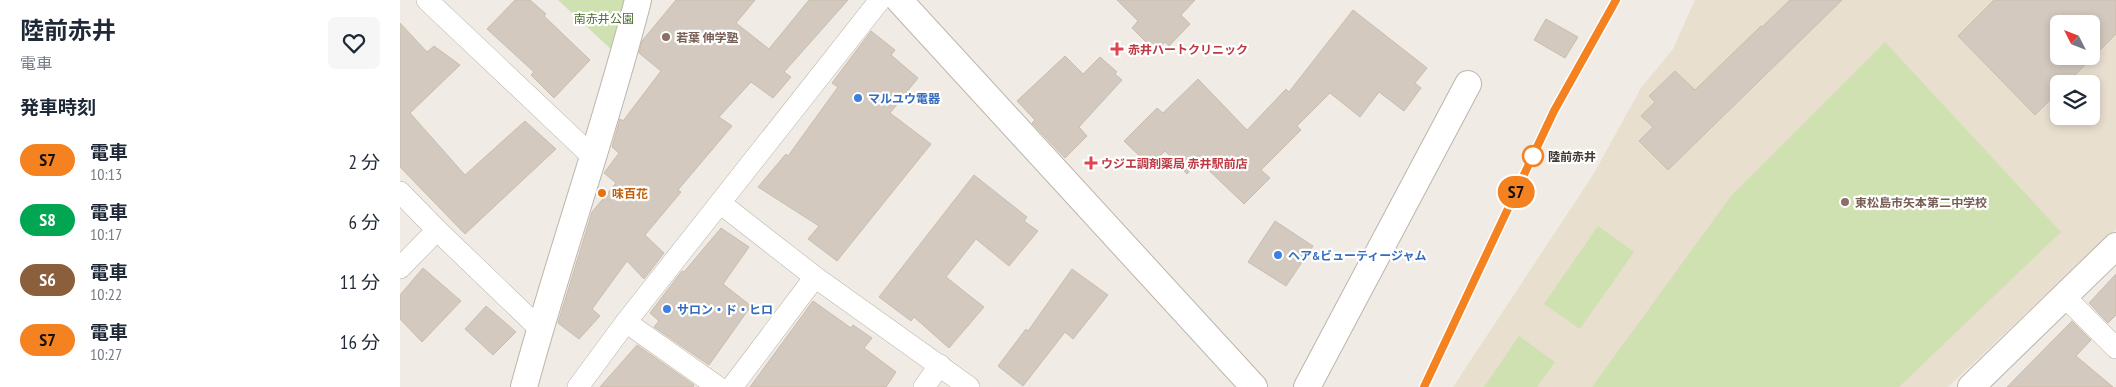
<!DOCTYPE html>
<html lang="ja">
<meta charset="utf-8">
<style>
:root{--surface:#fff;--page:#f6f6f7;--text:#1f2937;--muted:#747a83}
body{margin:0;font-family:"PT Sans Narrow","Noto Sans JP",sans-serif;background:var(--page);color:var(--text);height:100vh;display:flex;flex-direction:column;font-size:19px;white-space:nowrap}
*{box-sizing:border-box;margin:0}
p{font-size:16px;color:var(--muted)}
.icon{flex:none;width:28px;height:28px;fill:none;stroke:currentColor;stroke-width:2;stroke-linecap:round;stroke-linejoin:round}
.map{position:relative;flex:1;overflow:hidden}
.details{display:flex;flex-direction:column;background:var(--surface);width:400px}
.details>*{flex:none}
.badge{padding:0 10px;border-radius:16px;font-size:18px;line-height:32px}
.needle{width:32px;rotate:312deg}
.controls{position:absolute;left:1650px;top:15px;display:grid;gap:10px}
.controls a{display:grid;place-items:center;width:50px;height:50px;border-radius:8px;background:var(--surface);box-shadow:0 2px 8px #0003;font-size:25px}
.map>.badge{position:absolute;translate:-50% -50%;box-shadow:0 0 0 2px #fff}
h2{padding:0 20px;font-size:19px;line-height:45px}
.round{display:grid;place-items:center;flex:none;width:52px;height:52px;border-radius:8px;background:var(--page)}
.summary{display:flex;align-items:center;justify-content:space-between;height:85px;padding:0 20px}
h1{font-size:24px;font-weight:700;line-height:38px}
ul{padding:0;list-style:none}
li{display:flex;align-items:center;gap:15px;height:60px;padding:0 20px}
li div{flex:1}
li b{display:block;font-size:19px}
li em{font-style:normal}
li .badge{min-width:55px;font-weight:700;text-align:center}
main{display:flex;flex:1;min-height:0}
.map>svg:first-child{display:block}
.education{fill:#e8dfcf;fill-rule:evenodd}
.green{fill:#cfe1b1}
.building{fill:#d3c9be;stroke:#cabdaf;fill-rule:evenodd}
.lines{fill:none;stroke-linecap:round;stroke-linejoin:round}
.minor-casing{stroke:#bdb5ab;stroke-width:22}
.tertiary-casing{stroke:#bdb5ab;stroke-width:28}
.minor{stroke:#fff;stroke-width:21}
.tertiary{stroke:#fff;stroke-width:26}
.rail{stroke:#939393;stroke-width:4;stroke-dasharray:6 6;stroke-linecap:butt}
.line-casing{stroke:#fff;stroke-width:11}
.line{stroke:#f58220;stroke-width:8}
.education-dot{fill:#8d6e63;stroke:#fff;stroke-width:2}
.health-dot{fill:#e0444e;stroke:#fff;stroke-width:2}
.shop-dot{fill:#3f7fe0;stroke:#fff;stroke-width:2}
.stop-dot{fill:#fff;stroke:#f58220;stroke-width:2.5}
.food-dot{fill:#e8710a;stroke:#fff;stroke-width:2}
.labels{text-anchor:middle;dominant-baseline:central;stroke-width:4.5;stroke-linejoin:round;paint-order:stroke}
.park-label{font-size:12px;fill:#4b6c2f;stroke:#fff}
.education-label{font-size:12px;font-weight:bold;fill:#785e54;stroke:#fff;text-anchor:start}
.health-label{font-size:12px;font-weight:bold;fill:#be3a42;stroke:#fff;text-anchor:start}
.shop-label{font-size:12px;font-weight:bold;fill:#366cbe;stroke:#fff;text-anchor:start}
.stop-label{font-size:12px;font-weight:bold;fill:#413b35;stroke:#fff;text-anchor:start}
.food-label{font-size:12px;font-weight:bold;fill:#c56008;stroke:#fff;text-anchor:start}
</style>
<main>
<section class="details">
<div class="summary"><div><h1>陸前赤井</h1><p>電車</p></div><a class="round"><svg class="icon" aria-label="heart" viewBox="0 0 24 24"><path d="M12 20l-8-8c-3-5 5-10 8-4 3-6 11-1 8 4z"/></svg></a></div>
<h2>発車時刻</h2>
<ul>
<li><span class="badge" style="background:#f58220;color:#111">S7</span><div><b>電車</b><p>10:13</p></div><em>2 分</em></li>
<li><span class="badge" style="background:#00a651;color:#fff">S8</span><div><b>電車</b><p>10:17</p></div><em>6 分</em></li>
<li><span class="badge" style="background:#8b5e3c;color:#fff">S6</span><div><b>電車</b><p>10:22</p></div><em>11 分</em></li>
<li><span class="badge" style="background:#f58220;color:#111">S7</span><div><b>電車</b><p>10:27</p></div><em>16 分</em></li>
</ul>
</section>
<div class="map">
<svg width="1716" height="387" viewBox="0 0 1716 387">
<rect width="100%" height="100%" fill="#f0ebe4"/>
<!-- education -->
<path class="education" d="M1295 0H1716V229L1548 387H1053L1193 175 1241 88 1273 49ZM1659 24H1691V56H1659ZM1659 84H1691V116H1659Z"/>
<!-- green -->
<g class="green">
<path d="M158 0H229L214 52Z"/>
<path d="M1485 42 1661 232 1499 387H1192L1331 196Z"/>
<path d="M1198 226 1234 252 1180 329 1144 304Z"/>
<path d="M1119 336 1155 362 1137 387H1084Z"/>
</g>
<!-- building -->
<g class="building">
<path d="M115 0H130L146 14 144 16 190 60 154 98 131 75 134 72 87 29Z"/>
<path d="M276 0H355L336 23 369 49 409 0H448L384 72 391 77 373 98 351 82 319 117 332 126 278 190 281 192 245 235 264 253 244 279 227 261 192 309 200 316 179 339 158 323 192 212 216 183 204 173 219 153 212 147 220 119 223 121 261 71 239 53 242 41Z"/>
<path d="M717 0H795L781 15 790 24 769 46 765 42 756 52 732 28 738 21Z"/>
<path d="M1390 0H1442L1268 170 1239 141 1253 127 1241 116 1255 102 1249 96 1275 71 1295 90 1361 26 1362 27Z"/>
<path d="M1594 0H1716V34L1666 84H1659V91L1635 115 1558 36ZM1659 24H1691V56H1659Z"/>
<path d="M953 10 1027 68 1015 83 1021 88 1004 111 979 92 960 117 930 93 897 126 901 130 861 170 870 178 844 204 799 161 787 174 765 151 750 166 724 141 757 108 763 113 798 79 847 130 886 89 889 92Z"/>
<path d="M1146 19 1178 37 1165 58 1134 40Z"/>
<path d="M0 23 27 52 34 46 60 65 10 113 65 175 125 121 156 149 65 234 0 167Z"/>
<path d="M471 31 495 50 491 55 518 78 490 113 531 144 437 261 408 239 419 226 358 187 386 154 388 156 438 87 432 83Z"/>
<path d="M665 56 683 74 700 57 717 72 715 74 722 80 679 127 687 136 665 158 632 123 635 120 617 101Z"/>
<path d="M574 175 627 217 624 221 638 231 609 266 576 239 546 277 584 307 549 348 514 317 511 321 479 297Z"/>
<path d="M875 221 913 246 886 286 848 262Z"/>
<path d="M321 228 349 247 323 284 351 306 309 365 254 327 259 321 250 313 282 271 284 272Z"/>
<path d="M23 268 61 301 22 342 0 319V295Z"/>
<path d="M672 269 708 295 673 339 665 332 623 386 598 366 626 329 628 331Z"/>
<path d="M1716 274V315L1708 323 1689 303Z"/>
<path d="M413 301 451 328 453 325 472 338 464 348 496 372 486 387H350Z"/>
<path d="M86 306 116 332 93 355 65 329Z"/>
<path d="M1672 321 1691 340 1676 356 1713 387H1607Z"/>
<path d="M237 345 294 385 293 387H200Z"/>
</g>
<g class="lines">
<!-- minor casing -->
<g class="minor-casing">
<g id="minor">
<path d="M27 0 194 158"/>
<path d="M0 192 37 230 140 329"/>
<path d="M320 203 415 277 569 387"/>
<path d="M0 268 37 230"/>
<path d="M1664 296 1716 348"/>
<path d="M226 322 318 387"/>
<path d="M178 387 226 322 480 0"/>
<path d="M332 387 415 277"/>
<path d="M524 387 540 365"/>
</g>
</g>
<!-- tertiary casing -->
<g class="tertiary-casing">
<g id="tertiary">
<path d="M499 0 854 387"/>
<path d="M124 387C159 257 205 130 238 0"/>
<path d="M907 387 1068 84"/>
<path d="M1571 387 1716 246"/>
</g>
</g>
<!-- minor -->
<use href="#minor" class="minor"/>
<!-- tertiary -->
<use href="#tertiary" class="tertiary"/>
<!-- rail -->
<path class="rail" d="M1024 387 1154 111 1216 0"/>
</g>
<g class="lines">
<!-- line casing -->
<g class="line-casing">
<path id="line" d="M1024 387 1154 111 1216 0"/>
</g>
<!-- line -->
<use href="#line" class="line"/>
</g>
<!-- markers -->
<g class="education-dot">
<circle cx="266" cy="37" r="5"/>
<circle cx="1445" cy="202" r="5"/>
</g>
<g class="health-dot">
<path d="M714.5 41.5h5v5h5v5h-5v5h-5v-5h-5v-5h5z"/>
<path d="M688.5 155.5h5v5h5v5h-5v5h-5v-5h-5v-5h5z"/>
</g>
<g class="shop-dot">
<circle cx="458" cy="98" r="5"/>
<circle cx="878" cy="255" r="5"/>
<circle cx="267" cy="309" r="5"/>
</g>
<circle class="stop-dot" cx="1133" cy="156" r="10"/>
<circle class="food-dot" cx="202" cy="193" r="5"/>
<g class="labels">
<!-- park labels -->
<g class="park-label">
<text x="204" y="18">南赤井公園</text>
</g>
<!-- education labels -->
<g class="education-label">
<text x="276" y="37">若葉 伸学塾</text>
<text x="1455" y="202">東松島市矢本第二中学校</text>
</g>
<!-- health labels -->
<g class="health-label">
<text x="728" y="49">赤井ハートクリニック</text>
<text x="701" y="163">ウジエ調剤薬局 赤井駅前店</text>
</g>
<!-- shop labels -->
<g class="shop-label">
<text x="468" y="98">マルユウ電器</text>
<text x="888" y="255">ヘア&amp;ビューティージャム</text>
<text x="277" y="309">サロン・ド・ヒロ</text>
</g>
<!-- stop labels -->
<g class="stop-label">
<text x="1148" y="156">陸前赤井</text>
</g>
<!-- food labels -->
<g class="food-label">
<text x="212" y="193">味百花</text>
</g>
</g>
</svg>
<div class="controls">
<a><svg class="needle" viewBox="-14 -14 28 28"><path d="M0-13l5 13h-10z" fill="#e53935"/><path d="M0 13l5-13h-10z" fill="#747a83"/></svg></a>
<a><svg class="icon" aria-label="layers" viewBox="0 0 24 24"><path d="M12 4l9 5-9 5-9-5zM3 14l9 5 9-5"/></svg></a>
</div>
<b class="badge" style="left:1116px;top:192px;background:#f58220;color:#111">S7</b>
</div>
</main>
